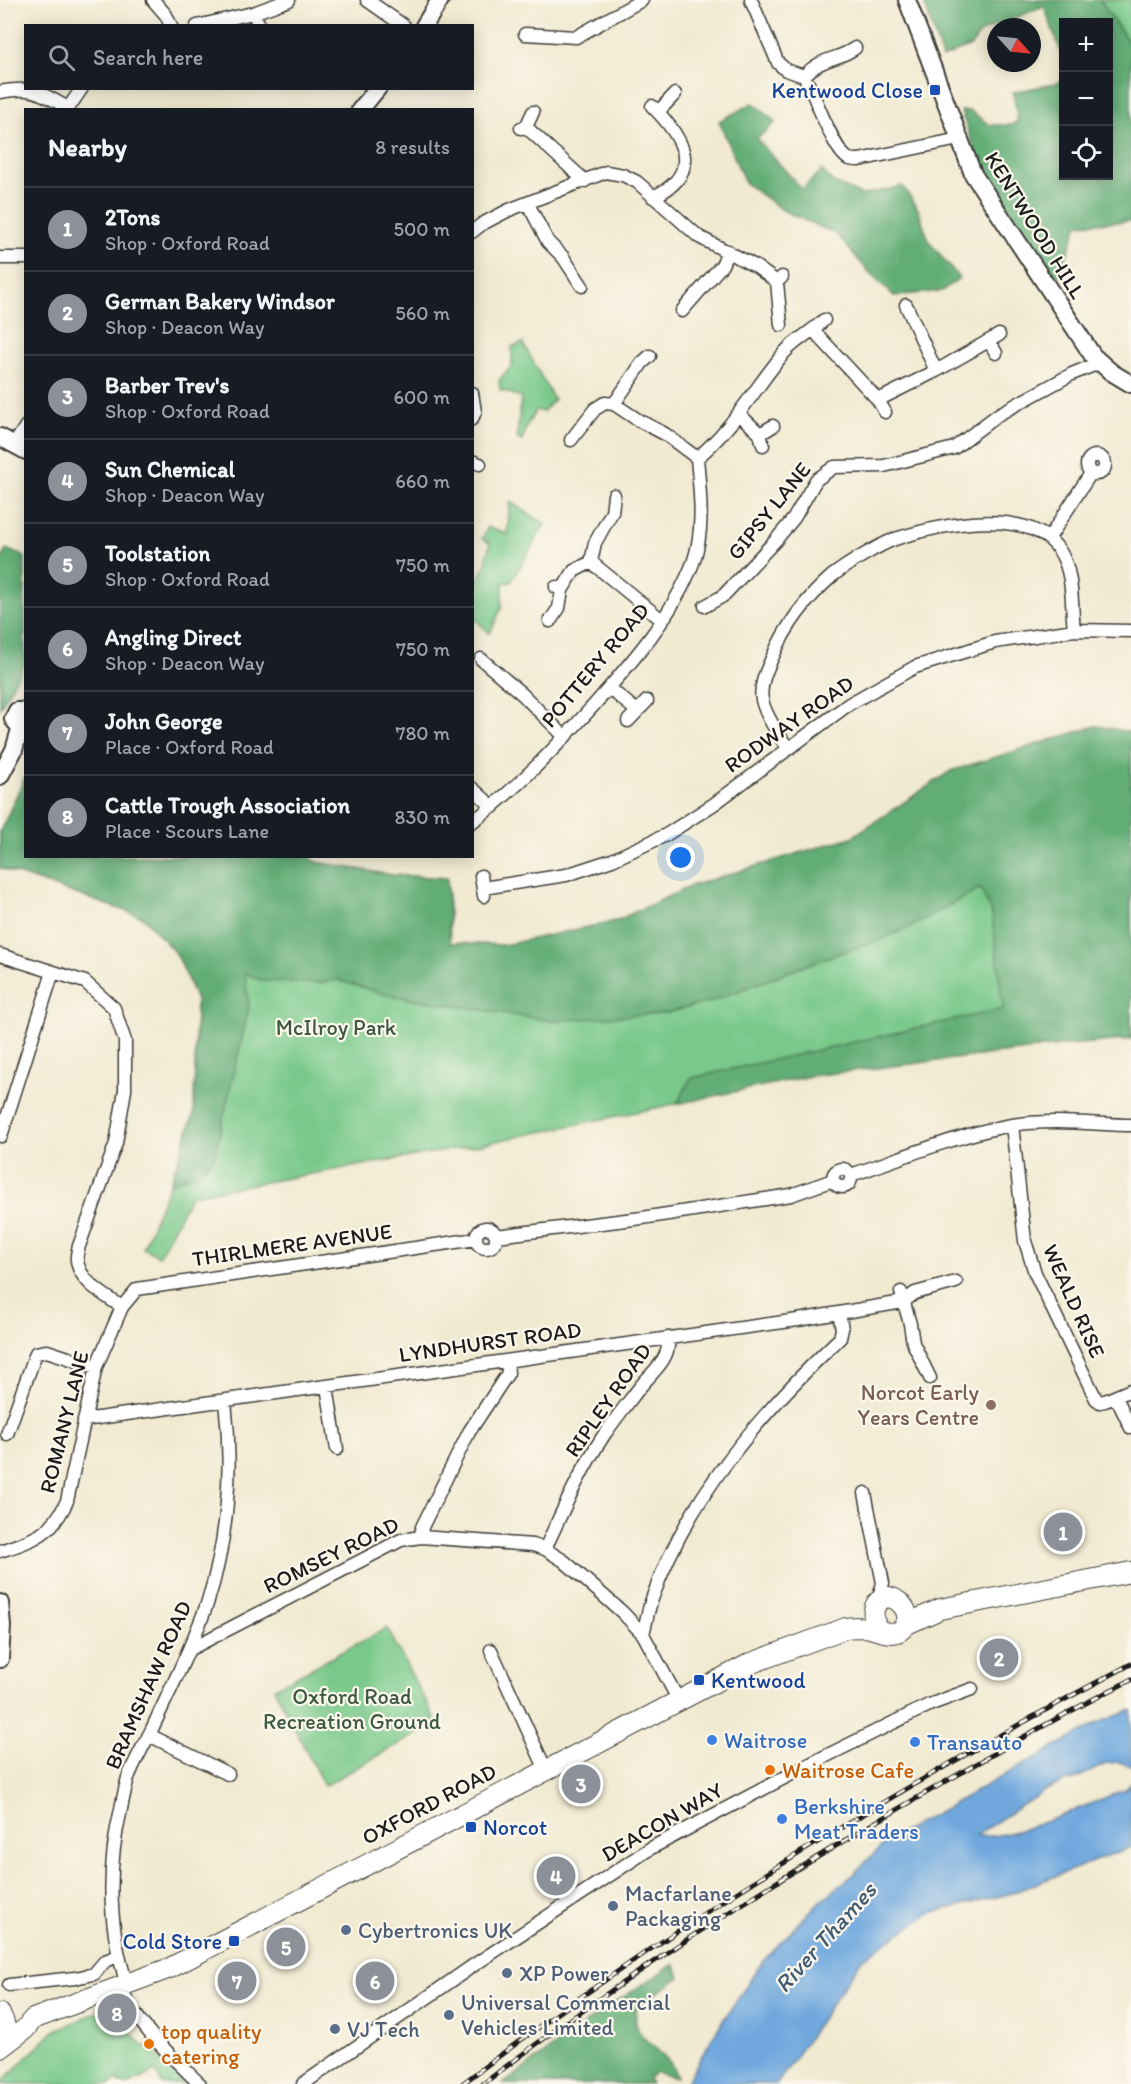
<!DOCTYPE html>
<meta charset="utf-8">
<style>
:root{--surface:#171b24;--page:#20242c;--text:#f1f3f6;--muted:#9ea1a6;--line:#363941;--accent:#8c9099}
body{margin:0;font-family:Itim,sans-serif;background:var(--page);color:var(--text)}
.controls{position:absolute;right:18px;top:18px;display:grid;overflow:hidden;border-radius:0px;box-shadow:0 3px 15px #0003}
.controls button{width:54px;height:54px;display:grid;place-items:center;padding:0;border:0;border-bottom:2px solid var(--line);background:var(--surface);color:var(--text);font:30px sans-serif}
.compass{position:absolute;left:987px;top:18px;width:54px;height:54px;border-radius:50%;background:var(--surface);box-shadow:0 3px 15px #0003;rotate:117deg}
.you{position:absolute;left:681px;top:858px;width:21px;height:21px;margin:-15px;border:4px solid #fff;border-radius:50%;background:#1a73e8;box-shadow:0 0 0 9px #1a73e833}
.badge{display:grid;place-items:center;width:39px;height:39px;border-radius:50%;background:var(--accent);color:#fff;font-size:20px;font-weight:700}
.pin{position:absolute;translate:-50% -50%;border:3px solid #fff;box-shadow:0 2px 6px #0006}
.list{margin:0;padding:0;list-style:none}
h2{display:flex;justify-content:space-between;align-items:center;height:78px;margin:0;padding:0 24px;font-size:26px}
h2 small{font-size:20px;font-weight:400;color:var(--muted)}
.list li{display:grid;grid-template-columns:39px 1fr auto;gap:18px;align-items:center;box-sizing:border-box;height:84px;padding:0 24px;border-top:2px solid var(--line)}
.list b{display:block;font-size:22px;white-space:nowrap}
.list p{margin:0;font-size:20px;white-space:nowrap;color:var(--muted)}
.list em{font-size:20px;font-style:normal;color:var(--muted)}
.icon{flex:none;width:33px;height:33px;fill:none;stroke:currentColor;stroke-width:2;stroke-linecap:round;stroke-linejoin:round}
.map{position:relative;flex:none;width:1131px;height:2084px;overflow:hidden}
.search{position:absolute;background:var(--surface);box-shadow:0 3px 15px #0003;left:24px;top:24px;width:450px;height:66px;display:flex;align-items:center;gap:15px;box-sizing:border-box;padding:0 21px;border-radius:0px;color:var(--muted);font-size:22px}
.panel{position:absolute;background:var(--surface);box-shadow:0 3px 15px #0003;left:24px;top:108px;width:450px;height:750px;border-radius:0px}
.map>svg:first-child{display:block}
</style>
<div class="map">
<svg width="1131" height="2084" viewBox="0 0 1131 2084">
<rect width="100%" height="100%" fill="#fbf7ec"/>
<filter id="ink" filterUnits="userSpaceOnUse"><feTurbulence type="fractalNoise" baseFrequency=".0167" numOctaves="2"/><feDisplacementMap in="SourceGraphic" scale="12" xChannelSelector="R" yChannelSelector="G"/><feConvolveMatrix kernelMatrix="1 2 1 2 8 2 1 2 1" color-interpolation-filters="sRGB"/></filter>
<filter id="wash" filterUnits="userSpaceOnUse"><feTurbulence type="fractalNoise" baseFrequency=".008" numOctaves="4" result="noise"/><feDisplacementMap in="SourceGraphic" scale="24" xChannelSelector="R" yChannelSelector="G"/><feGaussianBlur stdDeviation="1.35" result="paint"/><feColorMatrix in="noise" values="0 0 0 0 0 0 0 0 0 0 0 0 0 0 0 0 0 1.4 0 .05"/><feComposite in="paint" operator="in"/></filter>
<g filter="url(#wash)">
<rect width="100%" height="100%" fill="#f1ead1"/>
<path fill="#79c98a" stroke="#4a7253" stroke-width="1.5" d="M1100,0h31v46z
M523,343l31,57 -11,12 -7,-2 -10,18 -4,13 -5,-3 4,-41 -21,-7 -1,-10 13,-14v-19z
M510,502l35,22 -34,58 -8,1 -1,24 -12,26 -17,-15v-31l12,-21 5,-23 -8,-4 6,-12 19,7z
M1096,726l35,6v307l-72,7 -249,30 -332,69 -287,50 -32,61 -16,-8 34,-82 17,-53 2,-113 -18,-44 -35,-39 -143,-49v-36l25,-55 1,79h282l8,6 76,13 55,3 3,65 54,2 112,-24 75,-35 161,-49 99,-66z
M387,1628l50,95 -113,63 -50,-98z
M98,2012l14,2 32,33 3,-2 38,39h-23l-7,-13 -25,13h-10l-3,-5 -7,5h-110l54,-53z"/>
<path fill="#62ad76" stroke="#3f6449" stroke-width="1.5" d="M923,0h177l31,46v175l-53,3 -23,65 -74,-121 -20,-57h9l20,14h22l6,-5 -5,-28 44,-9 6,-4 1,97h44v-154h-44l-1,36 -19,-52 -63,26 -10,14 -29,12z
M753,103l23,19 -19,17 45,50 20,-19 12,13 28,12 41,-9 15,23 11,32 30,37 -17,13 -48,5 -25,-24 -33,-38 -52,-23 -39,-28 -26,-62z
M6,549l19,8v106l-25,45v-144z
M1096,726l35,6v307l-72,7 -249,30 -133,28 14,-26 312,-69 -11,-94 -12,-27 -66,37 -34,15 -52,17 -119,45 -42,11 -115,8 -165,-26 -49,-15 -17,3 -39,-1 -22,-2 -15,-7 4,35 -35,150 -16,15 -28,10 24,-70 1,-44 1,-69 -18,-44 -35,-39 -143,-49v-36l25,-55 1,79h282l8,6 76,13 55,3 3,65 54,2 112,-24 75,-35 161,-49 99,-66z
M674,1964l6,13 -43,30c-8,32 18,35 34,57 2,3 4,8 6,13h-6l-15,-5 -8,6 2,6h-147l106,-78z"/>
<path fill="#6fa8de" stroke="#46627d" stroke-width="1.5" d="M1131,1710v56l-11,-4 -12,1 -35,17 -10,2 -19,9 -68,44c29,9 119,-34 150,-46l5,-7v65l-122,47 -79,19 -68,46 -85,125h-92l37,-62 41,-61 51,-54 36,-30 38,-37 212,-118z"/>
</g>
<g filter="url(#ink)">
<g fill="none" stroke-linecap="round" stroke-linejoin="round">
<defs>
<path id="street" d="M153,0l13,15 5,11
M367,0l37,26
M751,0l27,63 8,7 18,6c11,17 29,76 45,83 3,1 7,1 10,1l100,-21
M253,13l7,13
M197,26l56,-13 36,-13
M525,34l51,3 66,-37
M804,76c17,-19 35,-16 51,-28
M0,92c34,-6 39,0 68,16
M652,106c31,31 53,67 1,91
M67,110l15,-22
M658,112l17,-18
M526,127l59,54
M521,128l5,-1 7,-15
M528,204l20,38 15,15 19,29
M472,232l10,-8 27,-14 97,-38 17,3 14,7 62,55 56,29 22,16
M0,258h26
M906,305l30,66
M682,311l40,-46 6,-14
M781,325l-4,-43 5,-5
M813,330l65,70 7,12
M989,341l7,12
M472,393l3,19 -3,7
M878,400l58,-29 63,-36
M614,404l28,-41 8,-7
M739,414l21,20 3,11
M760,434l13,-8
M571,440l24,-31 10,-6 9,1 24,16 27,14 32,24
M14,445l12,-19
M1087 465a9 9 0 1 1 18 0a9 9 0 1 1-18 0Z
M697,458c36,-30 58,-70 87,-105 11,-13 28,-21 40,-33
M472,461l8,3
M1049,538l42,-65
M591,562l4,-19 17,-31 2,-17
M562,590l12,-19 17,-9 71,58
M705,606l18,-10 52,-55 19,-23 22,-38 18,-13 50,-1 70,-18 45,-34 73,-40 27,-11
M550,621l9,-13 3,-18 -6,-3
M481,659l41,35 43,43
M609,688l28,23
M628,721l19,-20
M788,748c-9,-12 -23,-34 -26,-48 -3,-15 5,-31 11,-44 13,-30 34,-58 59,-80 14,-11 47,-31 63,-37 44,-14 133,-34 164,11 15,22 12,54 15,80
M472,788l21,19
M472,822c45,-33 85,-76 122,-117 38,-43 78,-88 99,-142 12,-33 7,-71 4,-105
M481,876l3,20
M483,888l83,-13 46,-15 54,-25 48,-31 135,-100 66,-37 80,-25 79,-12 57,1
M0,955l85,27 29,26 11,33v49l-9,53 -37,103c-1,4 -3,10 -2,14 2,22 29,36 45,47
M1012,1125l13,116 10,32 61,126 4,3 5,-1 26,-11
M1,1136l52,-164
M833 1178a9 9 0 1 1 18 0a9 9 0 1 1-18 0Z
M851,1175c51,-17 108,-41 161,-50 39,-6 80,-1 119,0
M476 1238a10 10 0 1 1 20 0a10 10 0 1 1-20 0Z
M496,1236l146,-18 149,-23 42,-15
M901,1292l9,32 3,19 17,35
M327,1387l10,62
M1116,1397l15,31
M84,1420l714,-100 105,-18 12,-9 41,-11
M7,1434l29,-81 11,-2 49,16
M865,1493l18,90 -5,18
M421,1537l1,-10 47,-95 39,-59 -1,-12
M545,1549c18,-39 35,-78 59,-114 11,-16 24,-32 36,-48 12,-15 31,-28 28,-49
M0,1551c33,-11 52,-16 67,-50l29,-134 26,-60 15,-18 339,-50
M643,1634c3,-11 5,-24 9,-35 36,-103 111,-188 188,-261l2,-9 -3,-16
M190,1649l211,-109 20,-3 112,8 12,4 19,12 58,51 21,22 36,67
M491,1650l55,120
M149,1735l79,39
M127,1984c-19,-57 -20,-116 -6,-175 2,-10 4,-21 7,-31 6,-16 16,-33 24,-49 19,-41 40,-82 55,-125 21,-64 26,-136 18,-203
M9,1985l66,-7 19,-4 11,-13 13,-5
M120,1987c19,41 48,66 80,97
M303,2084l171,-119 177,-117 169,-89 109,-54 43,-16"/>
<path id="secondary" d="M907,0l66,174 120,182 18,16 20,12
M424,26l16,-26
M360,110l18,-22
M0,437l26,14
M26,711h-9l-4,8 5,6h8
M0,776l14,-26 7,-24
M0,1603l2,23 -2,33"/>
<path id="primary" d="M905,1625l35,-16 191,-37
M0,2014c7,12 7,21 0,33
M0,2048l25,-19 8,-10 137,-51 579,-304 97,-36c7,-1 13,-1 20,-1 10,2 27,11 36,2 13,-12 0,-29 -13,-32 -18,2 -18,20 -11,33"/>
</defs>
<use href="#street" stroke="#3c3b37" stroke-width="15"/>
<use href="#secondary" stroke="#3c3b37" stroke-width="20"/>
<use href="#primary" stroke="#3c3b37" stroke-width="22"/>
<use href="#street" stroke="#fff" stroke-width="12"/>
<use href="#secondary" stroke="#fff" stroke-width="16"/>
<use href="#primary" stroke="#fff" stroke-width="20"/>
<defs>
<path id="rail" d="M462,2084c210,-160 436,-297 669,-420
M483,2084c140,-107 288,-202 441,-290 68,-39 136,-79 207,-114"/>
</defs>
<use href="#rail" stroke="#1c1c1c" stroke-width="5"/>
<use href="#rail" stroke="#fbf7ec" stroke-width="3" stroke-dasharray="9" stroke-linecap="butt"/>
</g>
</g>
<g fill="#1a4fb4" stroke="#fbf7ec" stroke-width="2">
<rect x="929" y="84" width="12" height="12" rx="3"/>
<rect x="693" y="1674" width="12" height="12" rx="3"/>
<rect x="465" y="1821" width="12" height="12" rx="3"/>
<rect x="228" y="1935" width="12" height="12" rx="3"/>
</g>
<circle fill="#8d6e63" stroke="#fbf7ec" stroke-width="2" cx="991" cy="1405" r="6"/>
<g fill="#3f7fe0" stroke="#fbf7ec" stroke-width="2">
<circle cx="712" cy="1740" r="6"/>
<circle cx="915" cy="1742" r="6"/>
<circle cx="782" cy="1819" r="6"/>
</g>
<g fill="#e8710a" stroke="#fbf7ec" stroke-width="2">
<circle cx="770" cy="1770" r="6"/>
<circle cx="149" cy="2044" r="6"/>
</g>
<g fill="#5c6f8a" stroke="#fbf7ec" stroke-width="2">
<circle cx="613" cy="1906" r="6"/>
<circle cx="346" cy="1930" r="6"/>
<circle cx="507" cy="1973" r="6"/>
<circle cx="449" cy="2015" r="6"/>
<circle cx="335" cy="2029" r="6"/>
</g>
<g text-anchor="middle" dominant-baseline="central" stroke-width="4.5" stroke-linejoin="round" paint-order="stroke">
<g font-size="22" fill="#164399" stroke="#fbf7ec" text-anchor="end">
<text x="923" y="90">Kentwood Close</text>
<text x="711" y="1680" text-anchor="start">Kentwood</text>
<text x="483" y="1827" text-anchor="start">Norcot</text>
<text x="222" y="1941">Cold Store</text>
</g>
<g font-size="22" fill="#1c1c1c" stroke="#fbf7ec">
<text transform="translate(1035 225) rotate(58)">KENTWOOD HILL</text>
<text transform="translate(769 511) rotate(-51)">GIPSY LANE</text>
<text transform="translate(595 665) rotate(-50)">POTTERY ROAD</text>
<text transform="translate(789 724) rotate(-35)">RODWAY ROAD</text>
<text transform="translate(292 1245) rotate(-8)">THIRLMERE AVENUE</text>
<text transform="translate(1074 1301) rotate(66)">WEALD RISE</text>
<text transform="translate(490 1342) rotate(-8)">LYNDHURST ROAD</text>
<text transform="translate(608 1400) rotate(-55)">RIPLEY ROAD</text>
<text transform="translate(64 1422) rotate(-76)">ROMANY LANE</text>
<text transform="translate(331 1555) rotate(-26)">ROMSEY ROAD</text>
<text transform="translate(148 1685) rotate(-66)">BRAMSHAW ROAD</text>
<text transform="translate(429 1804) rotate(-28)">OXFORD ROAD</text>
<text transform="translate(662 1822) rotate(-30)">DEACON WAY</text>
</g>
<g font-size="22" fill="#3d5942" stroke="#fbf7ec">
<text x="336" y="1027">McIlroy Park</text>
<text x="352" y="1696">Oxford Road<tspan x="352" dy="25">Recreation Ground</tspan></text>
</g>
<g font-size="22" fill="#785e54" stroke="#fbf7ec" text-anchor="end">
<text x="979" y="1392">Norcot Early<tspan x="979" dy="25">Years Centre</tspan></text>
</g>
<g font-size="22" fill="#366cbe" stroke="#fbf7ec" text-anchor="start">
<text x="724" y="1740">Waitrose</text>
<text x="927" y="1742">Transauto</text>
<text x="794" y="1806">Berkshire<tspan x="794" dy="25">Meat Traders</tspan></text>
</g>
<g font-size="22" fill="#c56008" stroke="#fbf7ec" text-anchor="start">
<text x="782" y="1770">Waitrose Cafe</text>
<text x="161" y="2031">top quality<tspan x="161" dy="25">catering</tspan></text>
</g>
<g font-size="22" fill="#4e5e75" stroke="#fbf7ec" text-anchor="start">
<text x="625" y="1893">Macfarlane<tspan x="625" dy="25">Packaging</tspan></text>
<text x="358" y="1930">Cybertronics UK</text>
<text x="519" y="1973">XP Power</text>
<text x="461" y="2002">Universal Commercial<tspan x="461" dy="25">Vehicles Limited</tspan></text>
<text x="347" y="2029">VJ Tech</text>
</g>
<g font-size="24" font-style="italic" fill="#415b73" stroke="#fbf7ec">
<text transform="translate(825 1937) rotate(-48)">River Thames</text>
</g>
</g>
</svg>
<div class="controls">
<button>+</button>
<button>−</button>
<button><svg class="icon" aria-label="locate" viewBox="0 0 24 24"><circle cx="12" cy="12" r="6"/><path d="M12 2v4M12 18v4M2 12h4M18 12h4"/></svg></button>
</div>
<svg class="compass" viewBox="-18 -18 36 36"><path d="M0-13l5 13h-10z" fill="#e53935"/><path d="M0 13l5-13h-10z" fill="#9ea1a6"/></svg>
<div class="you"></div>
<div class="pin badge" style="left:1063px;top:1532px">1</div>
<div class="pin badge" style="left:999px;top:1658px">2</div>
<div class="pin badge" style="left:581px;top:1784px">3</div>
<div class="pin badge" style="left:556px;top:1876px">4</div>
<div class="pin badge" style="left:286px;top:1947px">5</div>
<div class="pin badge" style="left:375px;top:1981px">6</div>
<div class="pin badge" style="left:237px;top:1981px">7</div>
<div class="pin badge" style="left:117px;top:2013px">8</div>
<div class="search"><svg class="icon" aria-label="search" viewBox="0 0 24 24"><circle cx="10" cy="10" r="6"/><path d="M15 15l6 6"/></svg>Search here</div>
<section class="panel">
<h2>Nearby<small>8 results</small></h2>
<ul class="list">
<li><span class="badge">1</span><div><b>2Tons</b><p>Shop · Oxford Road</p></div><em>500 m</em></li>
<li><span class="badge">2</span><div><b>German Bakery Windsor</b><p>Shop · Deacon Way</p></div><em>560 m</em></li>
<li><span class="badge">3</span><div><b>Barber Trev's</b><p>Shop · Oxford Road</p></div><em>600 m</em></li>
<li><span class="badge">4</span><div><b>Sun Chemical</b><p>Shop · Deacon Way</p></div><em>660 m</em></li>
<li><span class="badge">5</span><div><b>Toolstation</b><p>Shop · Oxford Road</p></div><em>750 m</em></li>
<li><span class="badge">6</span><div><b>Angling Direct</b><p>Shop · Deacon Way</p></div><em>750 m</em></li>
<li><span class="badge">7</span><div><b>John George</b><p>Place · Oxford Road</p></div><em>780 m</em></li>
<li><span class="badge">8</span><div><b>Cattle Trough Association</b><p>Place · Scours Lane</p></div><em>830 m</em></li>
</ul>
</section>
</div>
